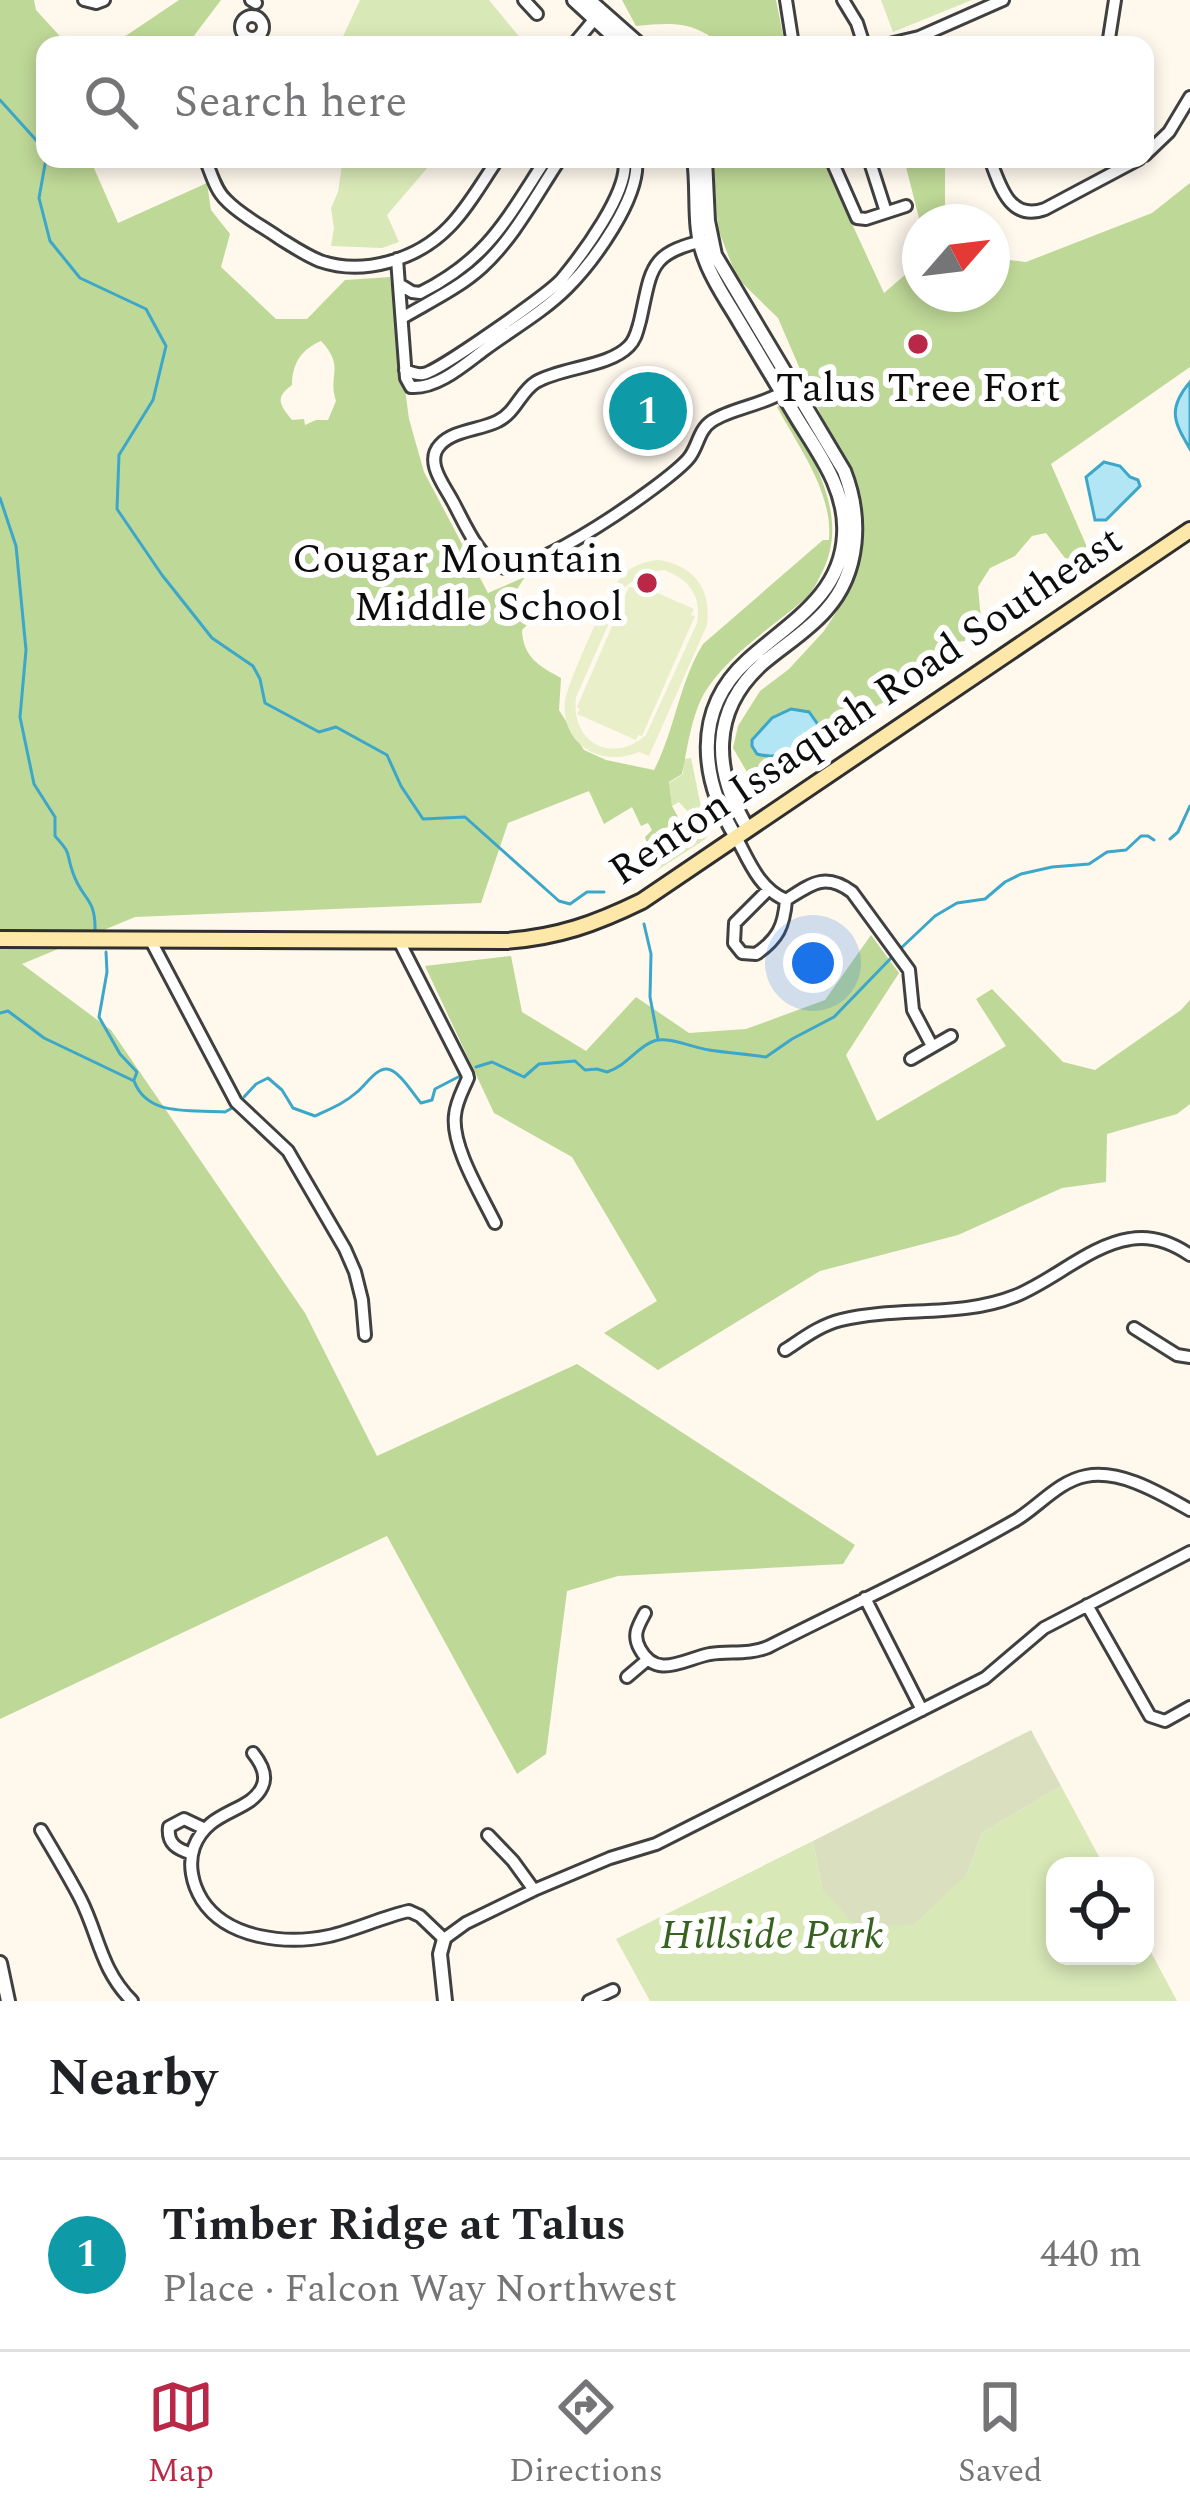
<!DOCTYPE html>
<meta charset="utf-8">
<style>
:root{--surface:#fff;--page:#f6f6f6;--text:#202124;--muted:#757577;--line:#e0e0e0;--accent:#b92846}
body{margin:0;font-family:Spectral,serif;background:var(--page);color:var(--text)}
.controls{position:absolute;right:36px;bottom:36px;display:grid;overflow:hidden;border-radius:24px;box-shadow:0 6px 18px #0003}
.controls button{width:108px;height:108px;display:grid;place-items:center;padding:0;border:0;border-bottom:3px solid var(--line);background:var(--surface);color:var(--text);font:60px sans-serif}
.compass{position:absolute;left:902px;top:204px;width:108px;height:108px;border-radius:50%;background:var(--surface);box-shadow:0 6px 18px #0003;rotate:62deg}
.you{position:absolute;left:813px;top:963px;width:42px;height:42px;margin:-30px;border:9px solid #fff;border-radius:50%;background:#1a73e8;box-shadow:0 0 0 18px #1a73e833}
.badge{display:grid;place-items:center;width:78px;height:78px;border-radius:50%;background:var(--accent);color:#fff;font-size:39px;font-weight:700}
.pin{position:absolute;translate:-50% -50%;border:6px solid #fff;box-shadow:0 3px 12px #0006}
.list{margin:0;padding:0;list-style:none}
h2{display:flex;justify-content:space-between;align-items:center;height:156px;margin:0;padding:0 48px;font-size:51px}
h2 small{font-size:39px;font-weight:400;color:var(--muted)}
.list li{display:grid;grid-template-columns:78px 1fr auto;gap:36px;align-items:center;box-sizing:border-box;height:192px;padding:0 48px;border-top:3px solid var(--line)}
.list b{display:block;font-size:45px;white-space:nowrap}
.list p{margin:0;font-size:39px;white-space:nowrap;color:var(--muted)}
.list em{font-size:39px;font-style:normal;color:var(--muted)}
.icon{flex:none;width:66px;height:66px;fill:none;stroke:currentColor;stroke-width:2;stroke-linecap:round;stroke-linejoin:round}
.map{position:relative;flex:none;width:1190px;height:2001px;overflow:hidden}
.search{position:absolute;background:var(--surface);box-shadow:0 6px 18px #0003;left:36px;right:36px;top:36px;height:132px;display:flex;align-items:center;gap:30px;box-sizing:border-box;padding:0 42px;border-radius:24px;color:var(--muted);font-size:45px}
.sheet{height:348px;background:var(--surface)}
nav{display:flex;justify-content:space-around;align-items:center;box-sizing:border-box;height:168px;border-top:3px solid var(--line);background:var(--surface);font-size:33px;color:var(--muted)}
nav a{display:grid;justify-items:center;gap:6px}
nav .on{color:var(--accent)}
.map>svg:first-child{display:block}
</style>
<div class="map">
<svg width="1190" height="2001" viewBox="0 0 1190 2001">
<rect width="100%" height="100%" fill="#fff8ed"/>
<path fill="#d8e8b7" d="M360,0h129l37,45h-187z
M881,0h91l-79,32z
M343,159h92l-48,56 12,27 -17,6 -51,-2 3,-18 -3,-20 7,-16z
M691,758l10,49 -8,6 4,5 7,-4 7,18 -7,8 -48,31 -2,-3 2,-17 3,1 3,8h5l19,-13 3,-10 6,-1 -3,-11 4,-4 -17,-19 -7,4 -3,-23 14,-9 1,-15z
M1061,1786l43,80h-49v90h90v-15l32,60h-527l-34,-62 197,-98 9,48 145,-15 15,-41z"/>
<path fill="#bed897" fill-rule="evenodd" d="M0,0h34l2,10 32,35h-23v114h45l28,64 89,-40 4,27 19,24 -9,33 55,52h31l38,-39 45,-3 19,142 15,53 64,121 37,-16 -8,12 3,15 14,14 -12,12c1,27 17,36 39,48l-2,32 25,40 22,10 48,10c21,-40 25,-87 49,-126l120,-104h6c4,-48 -30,-92 -52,-133l32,-17 -31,-72 -41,-40 -19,-49 -5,-70h109l62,134 36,-31v32h72v-36l34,4 126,-49 38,-30v184l-139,97 39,90 -19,12 -25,-33 -14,3 -17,20 -25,12 -12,19 4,43 -17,11 -20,2 -10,9 -23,37 -34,16 -86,62 -45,5 -14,-24 5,-22 22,-35 29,-22 35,-38 26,-40 11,-55 -2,-41 -46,-97 -24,14c25,51 63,107 31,164 -4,9 -8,16 -15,23 -33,28 -71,52 -96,87 -17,23 -21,60 -27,88l-13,8 3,24 17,31 -3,10 -19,13 -6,-1 -5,-8 -2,17 -9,-31 7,-7 -4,-7 -7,3 -9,-19 -28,17 -15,-33 -81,32 -27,80 -346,14 -113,47 89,66 194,283 72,143 200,-92 278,181 -12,19 -225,12 -51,15 -21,163 -29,20 -130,-238 -387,183zM321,341c25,27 6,33 15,60l-8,19h-12l-11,5 -1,-6 -12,1c-12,-15 -18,-22 0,-35 0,-22 10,-36 29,-44z
M179,0h42l-34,45h-87l27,-10z
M622,0h154l9,45h-64c-28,-25 -50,-22 -85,-19z
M904,159h41v63h-25z
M871,935l28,38 -53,82 31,66 129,-75 -30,-47 16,-10 71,73 32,8 86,-60 9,-10v104l-13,10 -70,20 -1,48 -44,6 -104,47 -138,36 -162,99 -54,-37 53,-32 -85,-144 -78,-44 -69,-147 86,-10 11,56 64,39 50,-54 53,36 57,-4 79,-29z"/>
<path fill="#dadfbf" d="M1031,1730l30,56 -79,47 -15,41 -54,51 -56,2 -35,-38 -9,-48z"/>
<path fill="#e8efc9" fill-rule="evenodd" d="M657,560c36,4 55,29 50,65l-58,131 -10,-4c-36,16 -79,-7 -74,-51 3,-19 45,-114 58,-126 10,-10 21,-13 34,-15zM664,570c25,9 38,26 33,53l-51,112c-35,31 -76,6 -70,-38l49,-110 18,-14z
M635,583l59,26 -3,6 4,1 -53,120 -4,-1 -2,5 -59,-26 3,-5 -3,-2 52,-120 4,1z"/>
<path fill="#b3e6f4" stroke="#3ca7c9" stroke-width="3" d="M1190,382v67c-16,-27 -23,-40 0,-67z
M1104,462l16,4 10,11 8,3 2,6 -34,34h-11l-9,-43z
M791,709l18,3 10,14c-21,18 -33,36 -62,28l-5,-8v-6l20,-22z"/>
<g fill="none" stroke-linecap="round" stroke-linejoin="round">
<path stroke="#3ca7c9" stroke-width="3" d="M0,100l45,50
M46,159l-7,39 11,43 30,37 66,31 20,37 -13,54 -34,55 -2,54 45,66 50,63 41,28 7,13 5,24 54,29 17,-5 51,28 14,31 22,33 42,-2 94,84 11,3 17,-12h17
M0,498l16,48 10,104 -6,67 14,67 21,33v19c18,20 10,15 18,37 9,27 23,24 22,58
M1170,839l8,-7 12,-26
M644,924l7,30 -1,43 8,42
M899,950l36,-34 22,-13 28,-4 20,-17 16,-8 31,-7 37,-3 18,-12 19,-2 15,-14h7l6,4
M106,952l1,20 -8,45 21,37 17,18 -3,8
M0,1013l8,-2 36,27 90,43c14,37 58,28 91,31l7,-4
M476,1067l16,-5 32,15 15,-13 36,-3 10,9 12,-1 10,3c21,-7 31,-26 47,-31 15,-5 39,7 55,9 19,3 38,4 57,7l26,-18 42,-22 58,-60
M244,1097l12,-13 12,-6 14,12 11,18 22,8c15,-7 30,-13 42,-24 8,-6 19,-24 30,-23 12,1 26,25 34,34l11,-3 3,-11 25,-13"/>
<defs>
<path id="minor" d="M84,0l12,3 8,-3
M251,0l5,3
M524,0l13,14
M786,0l7,45
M843,0l14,23 7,22
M241 27a11 11 0 1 1 22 0a11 11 0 1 1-22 0Z
M573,45l25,-30
M885,45l34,-8 84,-37
M1108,45l7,-45
M1145,155l24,-23 21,-35
M205,159c6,13 10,31 21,41 14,15 36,26 53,38 13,8 26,17 41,23 43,15 97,-1 129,-34 19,-19 33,-45 49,-68
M831,159l26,59 9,1 40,-13
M869,159l17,53
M990,159c10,27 20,63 55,50l94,-50
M707,240c-59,13 -55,28 -67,81 -3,10 -4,18 -11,25 -20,21 -67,21 -93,36 -16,10 -20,30 -38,39 -17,9 -45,9 -58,24 -16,17 5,41 13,57 11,20 26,57 48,65 30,11 165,-83 187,-108 10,-11 10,-29 24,-38 20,-13 52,-16 75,-31
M397,259l9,119 5,9c26,2 53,-22 73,-37 27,-20 59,-38 83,-62 26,-26 74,-91 69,-129
M399,284l13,8 8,1c68,-34 86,-73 126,-134
M402,318c27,-16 57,-30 80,-51 32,-29 54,-72 78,-108
M405,370c5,2 12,5 18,4 14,-1 125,-80 138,-94 20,-24 70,-90 63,-121
M736,837c13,24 23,52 50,63 25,-16 39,-28 66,-8l57,78 4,40 19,36
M768,890l-33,33 -1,20 8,10 14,1c22,-15 28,-28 30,-54
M398,939l69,135 1,4c-5,12 -12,24 -13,37 -4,31 26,79 40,108
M151,941l85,161 52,49 57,98 10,23 7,28 3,35
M911,1059l40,-23
M1134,1328l43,27 13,2
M785,1350c17,-11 35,-25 56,-30 57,-14 119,-2 174,-24 38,-15 75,-51 115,-57 22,-4 41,3 60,16
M865,1598l57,112
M1087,1605l63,111 15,5 25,-14
M645,1613c-7,13 -13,22 -5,36 17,31 44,10 70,5 21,-3 38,1 58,-7 83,-42 168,-81 248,-127 23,-14 43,-39 70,-44 35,-7 75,18 104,34
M627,1677l20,-17
M253,1753c8,10 15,22 9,34 -12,26 -54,22 -68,60 -6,17 -2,37 8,53 25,39 85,45 127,36 27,-6 53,-19 80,-25l11,5 24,23 22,-16 68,-33 76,-32 46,-14 329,-166 59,-50 146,-76
M41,1830c13,22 27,45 39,68 19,37 20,71 52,103
M488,1835l25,26 21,29
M192,1854c-15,-5 -25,-10 -23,-27l15,-8 19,9
M589,2001l24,-11"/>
<path id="tertiary" d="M574,0l49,45
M589,0l51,45
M694,159c5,33 -2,68 11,100 8,23 23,43 35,64 19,32 38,63 57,95 22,36 50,72 47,117 -3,62 -57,89 -97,126 -55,50 -46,119 -11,176
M705,159l3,62 7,34 129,216c18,46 16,101 -18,139 -18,21 -42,35 -63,53 -54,48 -50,109 -15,166
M444,1939l-4,15 5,47
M0,1963l8,38"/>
<path id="secondary" d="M0,939l506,2c52,-4 89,-17 136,-40l548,-371"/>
</defs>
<use href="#minor" stroke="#404040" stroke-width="16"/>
<use href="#tertiary" stroke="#404040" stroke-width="18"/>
<use href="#secondary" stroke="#2f2f2f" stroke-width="20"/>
<use href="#minor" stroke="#fff" stroke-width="10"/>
<use href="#tertiary" stroke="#fff" stroke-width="12"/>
<use href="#secondary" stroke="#fde7a9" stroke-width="14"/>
</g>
<g fill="#b92846" stroke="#fff" stroke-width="4.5">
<circle cx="918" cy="344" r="12"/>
<circle cx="647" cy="583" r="12"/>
</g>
<g text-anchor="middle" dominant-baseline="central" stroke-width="12" stroke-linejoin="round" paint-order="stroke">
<g font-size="42" fill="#0d0d0d" stroke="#fff">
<text x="918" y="388">Talus Tree Fort</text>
<text x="623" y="559" text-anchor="end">Cougar Mountain<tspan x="623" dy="48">Middle School</tspan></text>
</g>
<g font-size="42" fill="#0d0d0d" stroke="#fff">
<text transform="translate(866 706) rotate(-34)">Renton Issaquah Road Southeast</text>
</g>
<g font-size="42" font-style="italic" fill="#37621f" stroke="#fff">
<text x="772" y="1935">Hillside Park</text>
</g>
</g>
</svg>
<div class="controls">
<button><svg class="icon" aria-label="locate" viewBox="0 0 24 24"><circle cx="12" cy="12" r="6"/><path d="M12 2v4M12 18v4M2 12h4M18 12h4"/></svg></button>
</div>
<svg class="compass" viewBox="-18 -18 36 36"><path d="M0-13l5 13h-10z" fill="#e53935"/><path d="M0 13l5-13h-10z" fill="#757577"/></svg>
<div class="you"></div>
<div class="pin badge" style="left:648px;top:411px;background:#0f9aa8">1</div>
<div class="search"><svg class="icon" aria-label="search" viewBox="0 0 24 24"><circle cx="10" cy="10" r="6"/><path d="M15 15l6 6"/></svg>Search here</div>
</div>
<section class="sheet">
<h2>Nearby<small></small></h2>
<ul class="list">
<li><span class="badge" style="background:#0f9aa8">1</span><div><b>Timber Ridge at Talus</b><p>Place · Falcon Way Northwest</p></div><em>440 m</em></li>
</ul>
</section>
<nav>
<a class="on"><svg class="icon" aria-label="map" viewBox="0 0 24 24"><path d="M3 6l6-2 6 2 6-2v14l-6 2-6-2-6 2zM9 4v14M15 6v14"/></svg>Map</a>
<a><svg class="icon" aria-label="directions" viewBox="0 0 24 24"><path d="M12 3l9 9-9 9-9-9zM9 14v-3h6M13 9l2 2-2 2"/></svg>Directions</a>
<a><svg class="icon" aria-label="saved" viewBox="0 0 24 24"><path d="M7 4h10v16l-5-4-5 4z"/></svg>Saved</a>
</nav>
